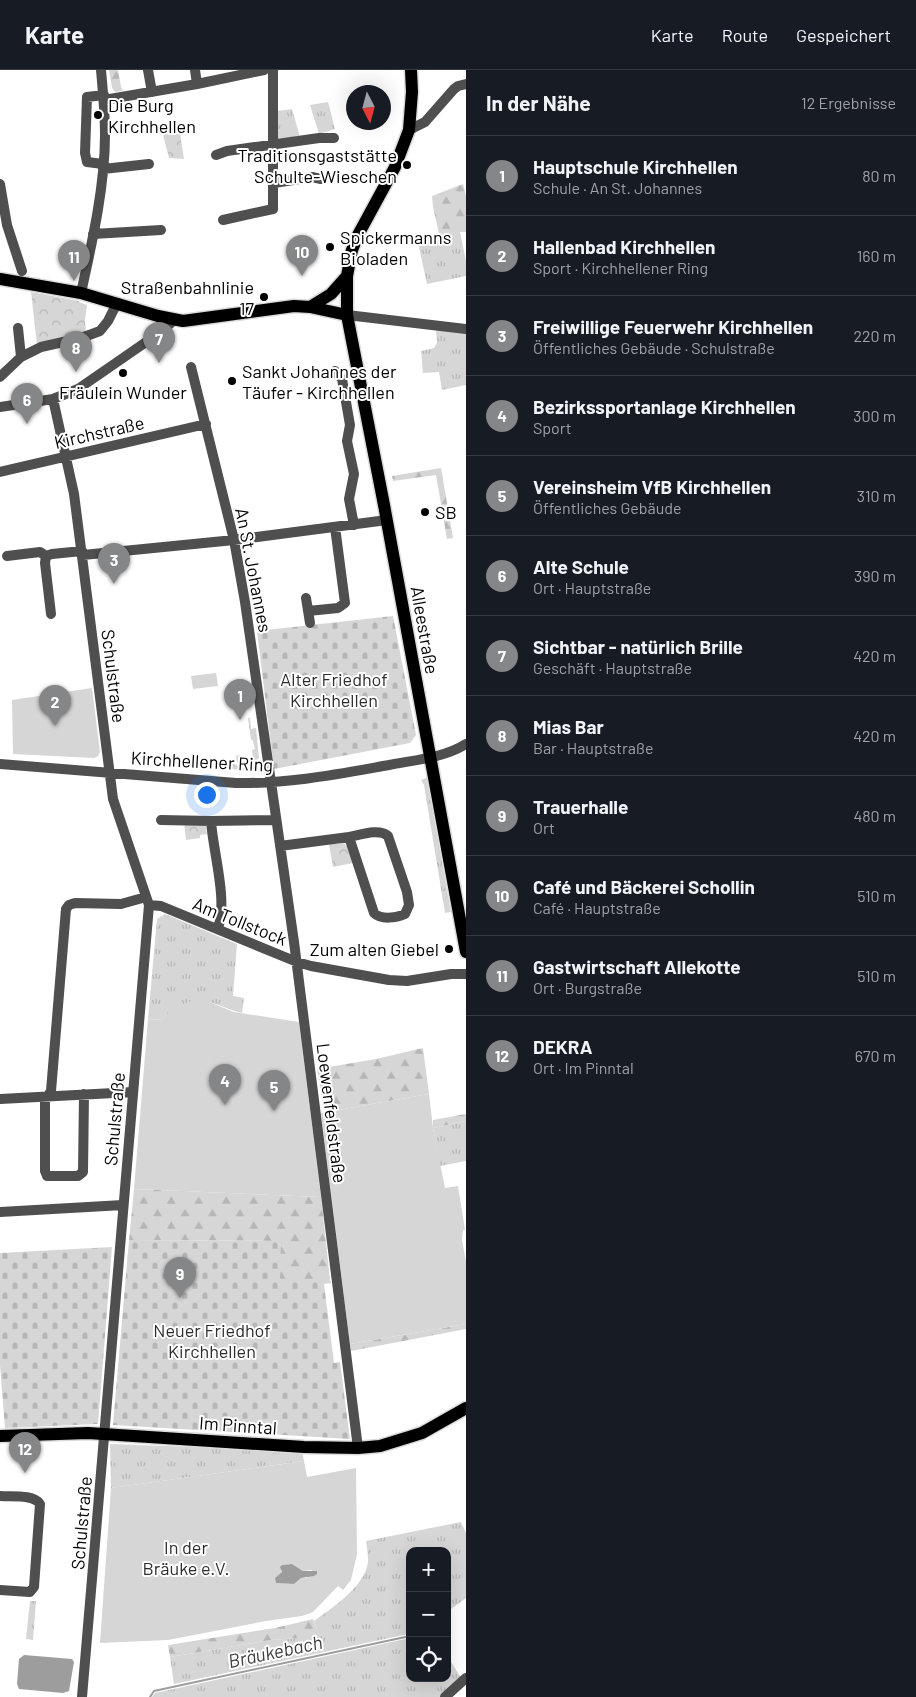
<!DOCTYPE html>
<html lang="de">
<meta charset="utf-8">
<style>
:root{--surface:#171b24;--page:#242831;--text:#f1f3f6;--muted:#9ea1a6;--line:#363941;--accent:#858687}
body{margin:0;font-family:Barlow,sans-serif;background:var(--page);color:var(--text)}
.controls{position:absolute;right:15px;bottom:15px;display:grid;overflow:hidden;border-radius:10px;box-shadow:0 5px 20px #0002}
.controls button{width:45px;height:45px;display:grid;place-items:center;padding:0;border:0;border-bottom:1px solid var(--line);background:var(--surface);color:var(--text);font:25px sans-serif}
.compass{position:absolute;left:346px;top:15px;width:45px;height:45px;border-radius:50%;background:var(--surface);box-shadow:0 5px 20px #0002;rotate:174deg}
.you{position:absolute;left:206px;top:724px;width:18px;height:18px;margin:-12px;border:4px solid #fff;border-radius:50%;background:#1a73e8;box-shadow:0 0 0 8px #1a73e833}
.badge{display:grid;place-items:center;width:32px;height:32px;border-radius:50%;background:var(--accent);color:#fff;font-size:16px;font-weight:700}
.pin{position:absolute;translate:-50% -41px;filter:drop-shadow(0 1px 2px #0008)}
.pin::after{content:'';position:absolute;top:26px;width:18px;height:15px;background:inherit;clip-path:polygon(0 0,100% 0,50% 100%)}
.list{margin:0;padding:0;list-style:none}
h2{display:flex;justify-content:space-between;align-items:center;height:65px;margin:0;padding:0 20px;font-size:21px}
h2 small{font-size:16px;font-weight:400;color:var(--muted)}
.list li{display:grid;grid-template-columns:32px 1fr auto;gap:15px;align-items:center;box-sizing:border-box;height:80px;padding:0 20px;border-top:1px solid var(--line)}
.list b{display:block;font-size:19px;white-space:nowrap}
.list p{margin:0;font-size:16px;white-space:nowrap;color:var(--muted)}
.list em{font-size:16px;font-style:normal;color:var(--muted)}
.icon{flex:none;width:28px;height:28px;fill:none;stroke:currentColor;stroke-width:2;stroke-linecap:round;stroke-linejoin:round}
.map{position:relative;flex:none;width:466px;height:1627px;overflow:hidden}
header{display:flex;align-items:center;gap:30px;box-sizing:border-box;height:70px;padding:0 25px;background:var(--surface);border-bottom:1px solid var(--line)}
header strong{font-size:24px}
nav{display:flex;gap:28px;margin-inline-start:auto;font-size:18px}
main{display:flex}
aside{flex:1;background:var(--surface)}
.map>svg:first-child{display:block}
</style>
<header>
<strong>Karte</strong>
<nav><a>Karte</a><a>Route</a><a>Gespeichert</a></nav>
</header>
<main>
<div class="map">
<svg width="466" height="1627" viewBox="0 0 466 1627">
<defs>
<pattern id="grass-tufts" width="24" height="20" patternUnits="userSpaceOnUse" patternTransform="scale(1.25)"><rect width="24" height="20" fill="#d6d6d6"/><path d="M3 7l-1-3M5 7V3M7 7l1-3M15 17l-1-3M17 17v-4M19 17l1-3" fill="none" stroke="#b6b6b6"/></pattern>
<pattern id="forest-firs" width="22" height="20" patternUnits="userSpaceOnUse" patternTransform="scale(1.25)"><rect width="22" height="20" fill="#d6d6d6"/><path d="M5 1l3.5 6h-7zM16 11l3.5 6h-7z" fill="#b6b6b6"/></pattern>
<pattern id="cemetery-stones" width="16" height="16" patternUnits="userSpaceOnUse" patternTransform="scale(1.25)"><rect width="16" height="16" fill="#d6d6d6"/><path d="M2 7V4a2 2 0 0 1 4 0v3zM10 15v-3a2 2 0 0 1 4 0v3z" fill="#b6b6b6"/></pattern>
<pattern id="park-crowns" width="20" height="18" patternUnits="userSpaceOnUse" patternTransform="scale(1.25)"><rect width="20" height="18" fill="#d6d6d6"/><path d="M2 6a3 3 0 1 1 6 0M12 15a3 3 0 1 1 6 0" fill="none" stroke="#b6b6b6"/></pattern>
</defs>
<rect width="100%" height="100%" fill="#fff"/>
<path fill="url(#grass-tufts)" d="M328,32l7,27 -16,5 -9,-29z
M292,39l8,28 -21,3 -2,-3v-26z
M460,162l6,29v15l-39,8 -10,-46 22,-4v3l9,1z
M436,260l30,2v53l-24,5 -3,-18 -16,1 -2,-22 13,-3 3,-5z
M248,648h2l1,11 5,-1 3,30c-5,5 -15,7 -22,4l-1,-6 4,-1 1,4 12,-2 -1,-7 3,-1 -2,-8 -2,-2z
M230,693l12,4 12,-2 2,3 -2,3 -36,-3 5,-3z
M426,708h1l24,134 -6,1 -21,-128 -3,-5z
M165,844l72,30 -4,52 11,2 -2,15c-9,-2 -17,-6 -26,-9 -23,-8 -39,1 -55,16l-13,-1 9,-100z
M466,1051v40l-26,5 -7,-38z
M110,1374l192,7 2,10 -193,27z
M461,1452l5,11v65l-19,14v-61h-37v82l-2,1 -234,50 -4,-27 101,-17 27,-2 19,-9 -3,-8c18,-13 52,-35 54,-60 0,-6 -1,-13 -2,-20z
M30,1531h6l-3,39 -7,-1z
M410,1568v40h37v-23l14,23 -21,19h-288l3,-4z"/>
<path fill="url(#forest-firs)" d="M109,0h9l3,17 2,4 -8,1 -3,-4z
M463,114l3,12v36h-6l-14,7 -6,-1 -7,-31 -1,-11z
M441,398l12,70 -6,1 -11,-64 -43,6 -1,-5z
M423,978l6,46 -102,18v-3l-3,-1 -7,-39 59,-10z
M466,1044v7l-33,7v-8z
M134,1119l187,8 9,83h-50v-39l-151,-1z
M466,1254v5l-115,22 -1,-7z
M313,1549l4,10 -4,5 -15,4 -27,2 -101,17 -2,-12 107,-17z"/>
<path fill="url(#cemetery-stones)" d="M393,546l23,119 -6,8 -136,26 -17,-138z
M129,1170l152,1 -1,39h50l1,3 -7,1 10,79 6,-1 10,77 -237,-14z
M112,1177l-14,177 -93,4 -5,-63v-112z"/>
<path fill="url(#park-crowns)" d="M179,57l5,32 -15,-1 -7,-27z
M31,222l48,9v1l8,3 -2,15 1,13 -49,11z
M184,752l21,1 2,11 -7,1v3l-14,2z
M343,773l4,3 6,17 -20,4 -4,-23z"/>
<path fill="#d6d6d6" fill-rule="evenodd" d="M216,603l2,13 -25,3 -2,-13z
M92,618l8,64 -2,4 -4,2 -81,-4 -1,-54z
M191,931h16l27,11 65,10 22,175 -187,-8 14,-170 13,1 12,-12z
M429,1024l4,34 12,60 13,-2 7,44h-2l-1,10 4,22v62l-116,20 -29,-231z
M304,1391l3,16 49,-9 1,86 -6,26 -8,10 -5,-4 -25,26 -11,4 -36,5 -98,19 -68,3 11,-155zM292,1494l11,7 9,-1 -5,8h-6l-7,6 -18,-1 2,-7 4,-4 -1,-2 1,-5z"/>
<path fill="#9d9d9d" d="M292,1494l11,7h14v3l-3,2 -13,2 -7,6 -18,-1 -1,-5 7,-6 -2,-5 2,-2z
M24,1585l48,4 2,3 -5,29 -6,2 -44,-4 -2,-5 2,-25z"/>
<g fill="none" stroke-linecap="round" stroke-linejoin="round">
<path stroke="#9d9d9d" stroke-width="2" d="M150,1627l4,-6 256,-55"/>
<defs>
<path id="major" d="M411,0l1,22 -3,38 -14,37 -37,68 -6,15 -5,26v39l37,190 82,447
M0,209l81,14 77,23 25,5 111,-15 16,1 37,8
M310,237l21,-13 16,-18
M0,1366l88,-3 216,14 54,1 22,-2 42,-13 44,-25"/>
</defs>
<use href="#major" stroke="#dbdbdb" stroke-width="15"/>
<path stroke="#4f4f4f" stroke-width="10" d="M148,0l4,22
M195,0l2,14
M104,30l93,-16 67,-14
M409,60l16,-8 29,-33 4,-3 8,-2
M216,85l11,-4 92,-13h15
M103,94l-16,-2 -2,-9 2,-56 17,-2
M103,99l46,-5
M274,113l38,-6 9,2
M0,114l7,41 15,46
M223,150l50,-11v-139
M93,164l68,-4
M81,223c11,-50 24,-107 24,-158 0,-22 -2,-43 -4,-65
M347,245l119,14
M21,287l20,-10 40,-9 19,-7 8,-10 9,-18
M191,297l43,173 11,62 49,340 64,506
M335,301l7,8 8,46 -3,16 7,33 -5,25 5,26
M0,307l21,-20 -3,-29
M53,329l21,95 39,305 36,106 -67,792
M0,337l53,-8 25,-10 84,-58 12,-11
M0,402l206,-48
M83,485l151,-15 153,-20
M7,486l33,-4 6,4
M306,528l4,25
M308,541l30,-3 7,-5 -10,-76
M51,544l-6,-51 1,-7 6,-2 30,-3
M0,694l236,19c52,1 102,-9 153,-18 25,-5 55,-7 77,-21
M161,750l50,1
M280,776l69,-9 25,76c7,7 22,5 31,1l4,-9 -2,-13 -19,-56c-9,-8 -28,-1 -39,1
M149,835l12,1 136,56 14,4 78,14 18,1 44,-7h15
M218,858c10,-28 -5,-76 -7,-107l65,-1
M84,1024l-1,78 -5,4h-31l-2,-5v-71l6,-9 15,-182 3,-4 6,-2 46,1 25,-7
M0,1029l133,-7
M0,1142l123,-7
M0,1426c12,1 33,-2 40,8l-6,83 -4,5 -30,-2
M445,1627l21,-19"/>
<use href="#major" stroke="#000" stroke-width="12"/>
</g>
<g fill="#000" stroke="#fff" stroke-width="2">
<circle cx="98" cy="45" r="5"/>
<circle cx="407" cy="95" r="5"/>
<circle cx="330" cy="177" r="5"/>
<circle cx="264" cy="227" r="5"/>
<circle cx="123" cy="303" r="5"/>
<circle cx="232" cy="311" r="5"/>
<circle cx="425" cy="442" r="5"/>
<circle cx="449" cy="879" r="5"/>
</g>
<g text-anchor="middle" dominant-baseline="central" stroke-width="4" stroke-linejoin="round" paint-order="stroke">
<g font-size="18" fill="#000" stroke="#fff" text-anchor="start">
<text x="108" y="35">Die Burg<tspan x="108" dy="21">Kirchhellen</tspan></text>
<text x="397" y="85" text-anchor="end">Traditionsgaststätte<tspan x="397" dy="21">Schulte-Wieschen</tspan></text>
<text x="340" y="167">Spickermanns<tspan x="340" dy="21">Bioladen</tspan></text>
<text x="254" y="217" text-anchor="end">Straßenbahnlinie<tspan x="254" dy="21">17</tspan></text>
<text x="242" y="301">Sankt Johannes der<tspan x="242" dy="21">Täufer - Kirchhellen</tspan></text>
<text x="123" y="322" text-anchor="middle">Fräulein Wunder</text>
<text x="435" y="442">SB</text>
<text x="439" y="879" text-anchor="end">Zum alten Giebel</text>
</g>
<g font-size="18" fill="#000" stroke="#fff">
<text transform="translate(99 362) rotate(-13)">Kirchstraße</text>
<text transform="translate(254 500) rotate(79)">An St. Johannes</text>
<text transform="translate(425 560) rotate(80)">Alleestraße</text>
<text transform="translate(114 606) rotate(83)">Schulstraße</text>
<text transform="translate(202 691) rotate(3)">Kirchhellener Ring</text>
<text transform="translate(240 851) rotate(22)">Am Tollstock</text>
<text transform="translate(332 1043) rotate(83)">Loewenfeldstraße</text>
<text transform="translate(114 1049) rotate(-85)">Schulstraße</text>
<text transform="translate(238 1355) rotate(4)">Im Pinntal</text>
<text transform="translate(81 1453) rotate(-85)">Schulstraße</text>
</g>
<g font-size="18" fill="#2d2d2d" stroke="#fff">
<text x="334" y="609">Alter Friedhof<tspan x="334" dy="21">Kirchhellen</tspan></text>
<text x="212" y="1260">Neuer Friedhof<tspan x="212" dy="21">Kirchhellen</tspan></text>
<text x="186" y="1477">In der<tspan x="186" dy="21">Bräuke e.V.</tspan></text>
</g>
<g font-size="19" font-style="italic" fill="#3e3e3e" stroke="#fff">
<text transform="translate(275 1581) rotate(-12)">Bräukebach</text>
</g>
</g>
</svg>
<div class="controls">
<button>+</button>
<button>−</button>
<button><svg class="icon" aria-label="locate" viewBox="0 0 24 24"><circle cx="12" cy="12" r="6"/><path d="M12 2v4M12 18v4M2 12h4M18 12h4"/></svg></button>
</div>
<svg class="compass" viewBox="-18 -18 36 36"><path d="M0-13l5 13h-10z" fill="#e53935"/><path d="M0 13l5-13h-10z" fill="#9ea1a6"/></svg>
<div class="you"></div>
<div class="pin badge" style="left:240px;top:650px">1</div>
<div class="pin badge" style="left:55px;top:656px">2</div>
<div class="pin badge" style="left:114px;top:514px">3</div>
<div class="pin badge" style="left:225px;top:1035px">4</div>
<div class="pin badge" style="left:274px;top:1041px">5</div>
<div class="pin badge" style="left:27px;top:354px">6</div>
<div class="pin badge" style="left:159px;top:293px">7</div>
<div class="pin badge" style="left:76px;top:302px">8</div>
<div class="pin badge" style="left:180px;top:1228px">9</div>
<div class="pin badge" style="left:302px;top:206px">10</div>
<div class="pin badge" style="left:74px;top:211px">11</div>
<div class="pin badge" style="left:25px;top:1403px">12</div>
</div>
<aside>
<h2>In der Nähe<small>12 Ergebnisse</small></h2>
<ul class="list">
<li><span class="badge">1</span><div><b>Hauptschule Kirchhellen</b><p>Schule · An St. Johannes</p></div><em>80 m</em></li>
<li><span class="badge">2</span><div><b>Hallenbad Kirchhellen</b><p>Sport · Kirchhellener Ring</p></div><em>160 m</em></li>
<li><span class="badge">3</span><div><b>Freiwillige Feuerwehr Kirchhellen</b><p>Öffentliches Gebäude · Schulstraße</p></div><em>220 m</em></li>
<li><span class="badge">4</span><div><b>Bezirkssportanlage Kirchhellen</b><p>Sport</p></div><em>300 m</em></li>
<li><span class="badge">5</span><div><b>Vereinsheim VfB Kirchhellen</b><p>Öffentliches Gebäude</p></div><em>310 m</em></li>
<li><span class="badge">6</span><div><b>Alte Schule</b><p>Ort · Hauptstraße</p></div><em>390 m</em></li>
<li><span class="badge">7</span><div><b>Sichtbar - natürlich Brille</b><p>Geschäft · Hauptstraße</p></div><em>420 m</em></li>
<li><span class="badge">8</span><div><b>Mias Bar</b><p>Bar · Hauptstraße</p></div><em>420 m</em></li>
<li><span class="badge">9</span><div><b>Trauerhalle</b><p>Ort</p></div><em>480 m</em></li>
<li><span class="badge">10</span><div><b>Café und Bäckerei Schollin</b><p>Café · Hauptstraße</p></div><em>510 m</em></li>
<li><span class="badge">11</span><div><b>Gastwirtschaft Allekotte</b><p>Ort · Burgstraße</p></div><em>510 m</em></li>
<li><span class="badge">12</span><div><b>DEKRA</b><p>Ort · Im Pinntal</p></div><em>670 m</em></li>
</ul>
</aside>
</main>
